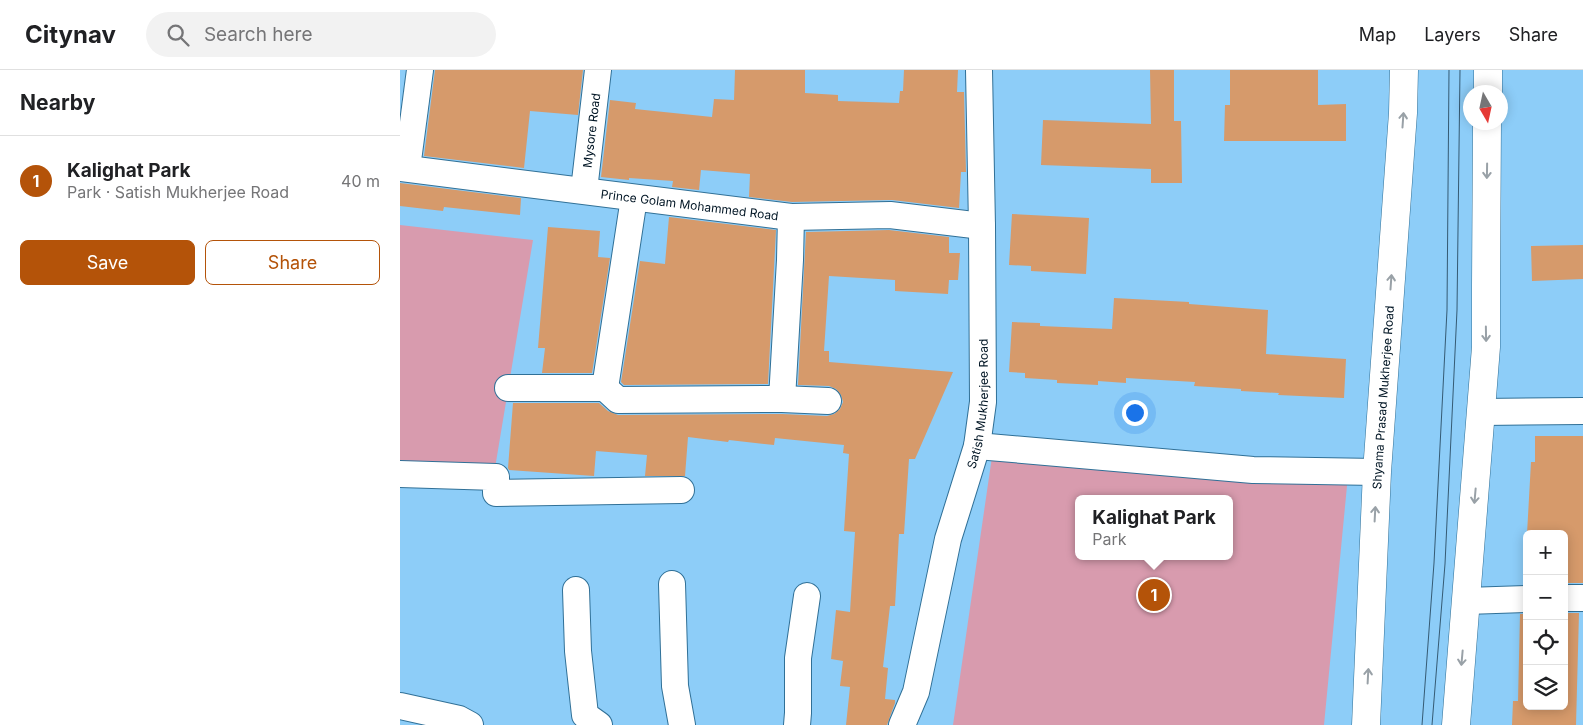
<!DOCTYPE html>
<meta charset="utf-8">
<style>
:root{--surface:#fff;--page:#f2f2f2;--text:#202124;--muted:#757577;--line:#e0e0e0;--accent:#b45309}
body{margin:0;font-family:Inter,sans-serif;background:var(--page);color:var(--text)}
.controls{position:absolute;right:15px;bottom:15px;display:grid;overflow:hidden;border-radius:8px;box-shadow:0 2px 12px #0003}
.controls button{width:45px;height:45px;display:grid;place-items:center;padding:0;border:0;border-bottom:1px solid var(--line);background:var(--surface);color:var(--text);font:25px sans-serif}
.compass{position:absolute;left:1063px;top:15px;width:45px;height:45px;border-radius:50%;background:var(--surface);box-shadow:0 2px 12px #0003;rotate:171deg}
.you{position:absolute;left:734px;top:342px;width:18px;height:18px;margin:-12px;border:4px solid #fff;border-radius:50%;background:#1a73e8;box-shadow:0 0 0 8px #1a73e833}
.badge{display:grid;place-items:center;width:32px;height:32px;border-radius:50%;background:var(--accent);color:#fff;font-size:16px;font-weight:700}
.pin{position:absolute;translate:-50% -50%;border:2px solid #fff;box-shadow:0 1px 5px #0006}
.popup{position:absolute;left:675px;top:425px;width:158px;height:65px;box-sizing:border-box;display:grid;place-content:center;border-radius:8px;background:var(--surface);filter:drop-shadow(0 1px 4px #0005);font-size:16px;white-space:nowrap;color:var(--muted)}
.popup b{font-size:19px;color:var(--text)}
.popup::after{content:'';position:absolute;left:50%;top:100%;margin-left:-10px;border:10px solid transparent;border-top-color:var(--surface)}
.list{margin:0;padding:0;list-style:none}
h2{display:flex;justify-content:space-between;align-items:center;height:65px;margin:0;padding:0 20px;font-size:21px}
h2 small{font-size:16px;font-weight:400;color:var(--muted)}
.list li{display:grid;grid-template-columns:32px 1fr auto;gap:15px;align-items:center;box-sizing:border-box;height:90px;padding:0 20px;border-top:1px solid var(--line)}
.list b{display:block;font-size:19px;white-space:nowrap}
.list p{margin:0;font-size:16px;white-space:nowrap;color:var(--muted)}
.list em{font-size:16px;font-style:normal;color:var(--muted)}
.actions{display:flex;gap:10px;padding:15px 20px}
.actions a{flex:1;padding:11px 0;border:1px solid var(--accent);border-radius:8px;text-align:center;font-size:18px;color:var(--accent)}
.actions .main{background:var(--accent);color:#fff}
.icon{flex:none;width:28px;height:28px;fill:none;stroke:currentColor;stroke-width:2;stroke-linecap:round;stroke-linejoin:round}
.map{position:relative;flex:none;width:1183px;height:655px;overflow:hidden}
header{display:flex;align-items:center;gap:30px;box-sizing:border-box;height:70px;padding:0 25px;background:var(--surface);border-bottom:1px solid var(--line)}
header strong{font-size:24px}
nav{display:flex;gap:28px;margin-inline-start:auto;font-size:18px}
.search{width:350px;height:45px;background:var(--page);display:flex;align-items:center;gap:12px;box-sizing:border-box;padding:0 18px;border-radius:28px;color:var(--muted);font-size:19px}
main{display:flex}
aside{flex:1;background:var(--surface)}
.map>svg:first-child{display:block}
</style>
<header>
<strong>Citynav</strong>
<div class="search"><svg class="icon" aria-label="search" viewBox="0 0 24 24"><circle cx="10" cy="10" r="6"/><path d="M15 15l6 6"/></svg>Search here</div>
<nav><a>Map</a><a>Layers</a><a>Share</a></nav>
</header>
<main>
<aside>
<h2>Nearby<small></small></h2>
<ul class="list">
<li><span class="badge">1</span><div><b>Kalighat Park</b><p>Park · Satish Mukherjee Road</p></div><em>40 m</em></li>
</ul>
<div class="actions"><a class="main">Save</a><a>Share</a></div>
</aside>
<div class="map">
<svg width="1183" height="655" viewBox="0 0 1183 655">
<rect width="100%" height="100%" fill="#8dcdf8"/>
<path fill="#d89bae" fill-rule="evenodd" d="M0,155l133,15 -38,228 -95,-1z
M595,366l354,29 -25,260h-371zM679,429h150v57h-150z"/>
<path fill="#d69a6b" d="M35,0h148l-5,45 -48,-4 -6,57 -100,-12z
M335,0h70v23l33,2v6l61,2 1,-12h3l1,-21h54l-1,22h7l2,80h-5l-2,36 -67,-8 -100,2 -43,-5 1,-23 -49,-4 -2,20 -27,-3 1,-6 -44,-3v2l-28,-3 9,-77 26,3 -1,6 77,8 2,-18 20,1z
M750,0h24v51h7l1,62h-31v-14l-110,-4 2,-45 108,4z
M830,0h88v35l28,-1v37h-122l1,-36h5z
M0,113l121,15 -1,17 -76,-8 -1,4 -43,-5z
M612,144l77,4 -3,56 -55,-3v-5l-22,-1z
M269,147l107,13 -8,154 -144,1 -3,-3 19,-121 25,3z
M148,157l52,4 -2,26 12,1 -18,115h-50l3,-25h-7z
M489,160l60,7v16h11l-2,27h-9l-1,14 -53,-3v-11l-66,-4 -5,75h5v11l124,10 -38,87h-6l-5,75h-5l-4,72h-5l-7,61 5,1 -3,31 10,1v3l-8,22h-41l4,-38 -10,-1 3,-25 -12,-2 5,-49 14,2 5,-80 -11,-1 5,-77 -6,-1 1,-8 -69,-7 -1,7 -45,-5 -1,2 -40,-5 -3,39h-40l2,-21 -51,-4 -2,25 -85,-6 -1,-2 5,-65h86l9,8 10,4 164,-1 45,2 7,-2 6,-5 3,-7 -2,-7 -5,-6 -7,-3 -31,-1 8,-153z
M1183,175v34l-51,2 -1,-35z
M714,228l75,4v2l79,6 -2,44 80,5 -2,39 -66,-3 1,-2 -38,-2v-2l-47,-3 1,-4 -69,-4v5l-28,-2v4l-41,-2v-3l-32,-2v-5l-16,-1 3,-50 28,1v3l72,3z
M1135,366h48v147h-19v-49h-37l4,-72h4z
M1164,543h15l-3,112h-64l1,-24h5l2,-87h7v92h37z"/>
<g fill="none" stroke-linecap="round" stroke-linejoin="round">
<defs>
<g id="street">
<path id="s1" d="M0,98l391,49 99,-2 92,11"/>
<path d="M7,98l13,-98"/>
<path id="s2" d="M184,120l14,-120"/>
<path d="M108,318h97l29,-190"/>
<path d="M205,318l13,12 164,-1 46,2"/>
<path d="M382,329l8,-139 1,-43"/>
<path d="M1081,342l102,-1"/>
<path d="M577,376l276,24 124,2"/>
<path d="M0,404l96,3v16l185,-3"/>
<path d="M272,514l3,102 7,39"/>
<path d="M176,520l2,61 7,64 14,10"/>
<path d="M1164,528h19"/>
<path d="M1066,531l61,-2"/>
<path d="M0,636l59,13 11,6"/>
<path d="M397,655l1,-12v-55l9,-62"/>
<path id="s3" d="M502,655l14,-33 32,-153 29,-93 6,-44 -1,-176 -3,-156"/>
</g>
<g id="primary">
<path d="M1088,22v-22"/>
<path id="s4" d="M966,655l11,-253 26,-359 1,-43"/>
<path d="M1056,655l30,-378v-62l1,-163"/>
</g>
</defs>
<use href="#street" stroke="#307097" stroke-width="28"/>
<use href="#primary" stroke="#307097" stroke-width="29"/>
<use href="#street" stroke="#fff" stroke-width="26"/>
<use href="#primary" stroke="#fff" stroke-width="28"/>
<path stroke="#355a73" stroke-width="1" d="M1022,655l12,-162 13,-253 2,-240
M1032,655l13,-161 12,-254 3,-240"/>
</g>
<defs><path id="oneway-shaft" d="M-6 0H5M1.5-3L5.5 0L1.5 3" fill="none" stroke-width="1.6" stroke-linecap="round" stroke-linejoin="round" transform="scale(1.25)"/></defs>
<g stroke="#99a1a7">
<use href="#oneway-shaft" transform="translate(1003 50) rotate(-86)"/>
<use href="#oneway-shaft" transform="translate(1087 101) rotate(91)"/>
<use href="#oneway-shaft" transform="translate(991 212) rotate(-86)"/>
<use href="#oneway-shaft" transform="translate(1086 264) rotate(89)"/>
<use href="#oneway-shaft" transform="translate(1075 426) rotate(95)"/>
<use href="#oneway-shaft" transform="translate(975 444) rotate(-87)"/>
<use href="#oneway-shaft" transform="translate(1062 588) rotate(95)"/>
<use href="#oneway-shaft" transform="translate(968 606) rotate(-87)"/>
</g>
<g text-anchor="middle" dominant-baseline="central" stroke-width="4" stroke-linejoin="round" paint-order="stroke">
<g font-size="12" fill="#001524" stroke="#8dcdf8">
<text stroke="none"><textPath href="#s2" startOffset="60">Mysore Road</textPath></text>
<text stroke="none"><textPath href="#s1" startOffset="292">Prince Golam Mohammed Road</textPath></text>
<text stroke="none"><textPath href="#s4" startOffset="328">Shyama Prasad Mukherjee Road</textPath></text>
<text stroke="none"><textPath href="#s3" startOffset="332">Satish Mukherjee Road</textPath></text>
</g>
</g>
</svg>
<div class="controls">
<button>+</button>
<button>−</button>
<button><svg class="icon" aria-label="locate" viewBox="0 0 24 24"><circle cx="12" cy="12" r="6"/><path d="M12 2v4M12 18v4M2 12h4M18 12h4"/></svg></button>
<button><svg class="icon" aria-label="layers" viewBox="0 0 24 24"><path d="M12 4l9 5-9 5-9-5zM3 14l9 5 9-5"/></svg></button>
</div>
<svg class="compass" viewBox="-18 -18 36 36"><path d="M0-13l5 13h-10z" fill="#e53935"/><path d="M0 13l5-13h-10z" fill="#757577"/></svg>
<div class="you"></div>
<div class="pin badge" style="left:754px;top:525px">1</div>
<div class="popup"><b>Kalighat Park</b>Park</div>
</div>
</main>
